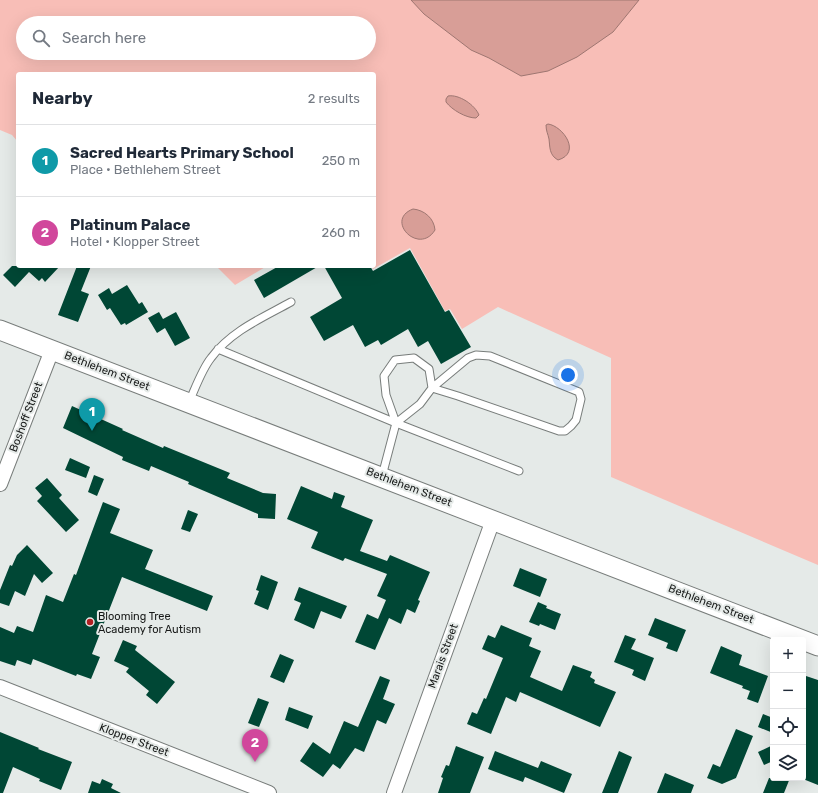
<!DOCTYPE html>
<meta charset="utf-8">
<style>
:root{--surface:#fff;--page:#f2f2f3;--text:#1f2937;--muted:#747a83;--line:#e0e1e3;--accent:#d93025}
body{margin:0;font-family:Rubik,sans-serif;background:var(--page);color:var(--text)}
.controls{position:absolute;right:12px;bottom:12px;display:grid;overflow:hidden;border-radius:4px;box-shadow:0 4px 16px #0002}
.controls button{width:36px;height:36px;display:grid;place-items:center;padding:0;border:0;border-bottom:1px solid var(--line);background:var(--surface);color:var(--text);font:20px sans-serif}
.you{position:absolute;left:568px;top:375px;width:14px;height:14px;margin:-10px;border:3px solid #fff;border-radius:50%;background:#1a73e8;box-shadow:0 0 0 6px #1a73e833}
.badge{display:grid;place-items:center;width:26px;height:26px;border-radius:50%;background:var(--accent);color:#fff;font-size:13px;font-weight:700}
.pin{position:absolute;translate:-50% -33px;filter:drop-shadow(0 1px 2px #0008)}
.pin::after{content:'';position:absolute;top:21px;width:14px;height:12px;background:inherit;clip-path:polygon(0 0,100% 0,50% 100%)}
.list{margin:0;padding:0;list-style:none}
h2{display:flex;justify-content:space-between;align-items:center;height:52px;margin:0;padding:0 16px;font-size:17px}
h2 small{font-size:13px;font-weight:400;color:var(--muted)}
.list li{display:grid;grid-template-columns:26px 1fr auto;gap:12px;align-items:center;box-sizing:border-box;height:72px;padding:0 16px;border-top:1px solid var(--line)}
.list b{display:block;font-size:15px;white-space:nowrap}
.list p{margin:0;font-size:13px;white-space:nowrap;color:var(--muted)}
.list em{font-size:13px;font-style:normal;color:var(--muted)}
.icon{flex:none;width:22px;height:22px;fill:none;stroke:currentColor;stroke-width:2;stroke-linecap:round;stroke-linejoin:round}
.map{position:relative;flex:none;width:818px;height:793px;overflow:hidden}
.search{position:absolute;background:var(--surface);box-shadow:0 4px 16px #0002;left:16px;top:16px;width:360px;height:44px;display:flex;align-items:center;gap:10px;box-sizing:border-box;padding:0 14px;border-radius:22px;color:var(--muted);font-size:15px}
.panel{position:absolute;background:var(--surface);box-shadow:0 4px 16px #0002;left:16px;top:72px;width:360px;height:196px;border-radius:4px}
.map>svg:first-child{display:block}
</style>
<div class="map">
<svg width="818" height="793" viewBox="0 0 818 793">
<rect width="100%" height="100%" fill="#e5eae8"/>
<path fill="#f8beb7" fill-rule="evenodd" d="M0,0h818v565l-207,-88v-119l-113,-51 -36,22 -12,-20 -5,2 -35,-63 -37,21 -2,-3h3v-192h-356v68l-6,-7 -12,-5zM23,23h346v30h-346z
M216,266h51l-32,19z"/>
<path fill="#d89e97" stroke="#9e7671" d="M411,0h228l-26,32 -36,25 -29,14 -27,5 -32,-18 -18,-8 -47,-36z
M448,96c11,-2 27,9 31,19l-3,3c-10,0 -24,-8 -30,-16v-3z
M548,124c15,2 34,29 10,36 -9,-5 -8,-13 -9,-21 -1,-5 -3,-8 -3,-14z
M413,209c11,1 21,9 22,21 -16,26 -51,-10 -22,-21z"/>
<path fill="#004735" d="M410,250l35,62 4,-2 22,37 -30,17 -13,-23 -10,6 -10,-18 -27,16 -3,-5 -13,7 -12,-22 -29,16 -14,-24 32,-19 -18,-32h46l3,5z
M12,266h48l-15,16 -3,-4 -3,3 -10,-9 -14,15 -12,-12z
M77,266h14l-10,25 8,3 -11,28 -20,-7z
M279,266h40l-55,32 -10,-18z
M127,285l12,19 3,-2 6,10 -22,13 -1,-2 -4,2 -11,-17 -3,2 -9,-15 11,-7 3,6z
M159,312l4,7 13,-7 14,26 -15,8 -10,-18 -8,5 -9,-15z
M72,406l51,23 -1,1 41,18 1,-2 66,27 -3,5 36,15 13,1 -1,25 -17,-1v-4l-70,-30 1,-2 -38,-16 -2,5 -27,-11 1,-3 -60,-29z
M70,458l20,9 -4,11 -21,-8z
M94,475l10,4 -7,17 -9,-4z
M47,478l15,17 -3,3 20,22 -13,12 -29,-31 5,-5 -7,-8z
M301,486l31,13 2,-7 11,4 -4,11 32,13 -13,31 27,10 3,-6 40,17 -12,28 2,1 -5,12 -8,-4 -6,15 -12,-6 -14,32 -20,-8 12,-28 11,5 8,-19 -9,-4 10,-22 -42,-16 -2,3 -32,-13 7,-16 -31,-13z
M103,502l17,7 -10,24 43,17 -8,19 68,27 -6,15 -85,-34 -30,77 8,3 -9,22 -14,-5 -1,2 -43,-17 -2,6 -14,-5 -2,6 -15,-5v-34l14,6 3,-7 16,6 13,-37 17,7 11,-28 2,1z
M188,510l10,4 -8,18 -9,-3z
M27,545l26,28 -11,10 -8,-9 -9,22 -10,-5 -6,15 -9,-3v-13l10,-25 2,1 5,-11z
M520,568l27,11 -7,18 -27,-11z
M261,575l17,7 -10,28 -14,-6 5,-13 -3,-1z
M299,587l48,19 -6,13 -20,-8 -7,18 -20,-9 7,-17 -7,-3z
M538,602l9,4 -1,2 15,6 -6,16 -15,-6 -1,2 -10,-4z
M655,618l31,12 -9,22 -11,-4 2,-5 -20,-8z
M501,625l31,13 -3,8 12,5 -11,26 32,14 11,-26 19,7 -2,5 5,3 -1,3 22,9 -16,35 -80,-35 -4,10 -10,-5 -15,37 -24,-10 5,-12 5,2 7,-16 2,1 17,-41 -21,-9 6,-14 7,3z
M625,635l11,4 -5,10 23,9 -9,23 -13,-6 2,-5 -20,-8z
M123,640l14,6 -2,4 40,32 -18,22 -11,-9 3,-4 -23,-19 3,-4 -15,-7z
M721,646l21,9 -3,10 29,11 -10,27 -11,-4 3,-8 -8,-3 1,-2 -33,-13z
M280,654l14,6 -10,23 -14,-6z
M803,675l15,5v105l-15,-6z
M380,676l10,4 -7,19 12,5 -9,20 -9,-4 -13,32 -9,-4 -15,21 -7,-5 -10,13 -23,-16 13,-19 17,12 14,-33 14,6z
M258,698l11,4 -10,25 -11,-4z
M289,707l24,9 -5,13 -23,-9z
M763,714l10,4v15l-15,-6z
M736,729l17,7 -17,42 -14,6 -15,-6 6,-14 7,3z
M0,732l39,16 -1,1 34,13 -11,28 -22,-9 1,-2 -27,-12 -10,26h-3z
M773,745v16l-9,4 -6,-13z
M456,746l28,11 -14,36h-32l5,-15 -2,-1 5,-12 3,1z
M495,751l43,17 3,-7 31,13 -8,19 -39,-16 -2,5 -35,-13z
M619,751l13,6 -14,36h-16z
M665,773l29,12 -3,8h-34z
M769,778h21l-6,15h-21z
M102,779l11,5 -2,4 10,5h-33l4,-12 8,3z"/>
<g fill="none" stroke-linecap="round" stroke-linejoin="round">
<defs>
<path id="service" d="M218,349l178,74 123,48
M476,355l14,1 89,36 2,7 -5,21 -5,6 -6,5h-6l-101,-35 -26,-8 36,-30z
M414,358l15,11 3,19 -12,16 -24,19 -10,-28 -2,-19 11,-16z
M189,402c6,-13 13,-33 22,-44 20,-27 51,-40 80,-56
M382,476l14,-53"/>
<path id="minor" d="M0,484l52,-134
M0,687l269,106
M394,793l99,-273"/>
<path id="secondary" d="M0,330l818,316"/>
</defs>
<use href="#service" stroke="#787d7b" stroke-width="9"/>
<use href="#minor" stroke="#787d7b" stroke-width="16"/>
<use href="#secondary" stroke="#787d7b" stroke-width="21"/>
<use href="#service" stroke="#fff" stroke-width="7"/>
<use href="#minor" stroke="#fff" stroke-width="14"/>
<use href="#secondary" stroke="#fff" stroke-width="19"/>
</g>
<circle fill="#b12022" stroke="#e5eae8" stroke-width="1.5" cx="90" cy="622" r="4"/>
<g text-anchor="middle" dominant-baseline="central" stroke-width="4" stroke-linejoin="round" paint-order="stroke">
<g font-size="11" fill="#171918" stroke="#e5eae8">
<text transform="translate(107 371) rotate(21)">Bethlehem Street</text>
<text transform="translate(26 417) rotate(-69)">Boshoff Street</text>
<text transform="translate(409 487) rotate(21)">Bethlehem Street</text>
<text transform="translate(711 604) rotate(21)">Bethlehem Street</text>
<text transform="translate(443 656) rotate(-70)">Marais Street</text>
<text transform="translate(134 740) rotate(21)">Klopper Street</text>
</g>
<g font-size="11" fill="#171918" stroke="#e5eae8" text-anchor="start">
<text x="98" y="616">Blooming Tree<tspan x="98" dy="13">Academy for Autism</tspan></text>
</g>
</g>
</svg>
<div class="controls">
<button>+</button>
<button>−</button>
<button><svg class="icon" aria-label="locate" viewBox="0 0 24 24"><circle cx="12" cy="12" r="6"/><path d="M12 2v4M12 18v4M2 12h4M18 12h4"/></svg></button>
<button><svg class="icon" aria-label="layers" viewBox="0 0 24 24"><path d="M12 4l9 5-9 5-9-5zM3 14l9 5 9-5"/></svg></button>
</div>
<div class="you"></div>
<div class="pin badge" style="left:92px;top:431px;background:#0f9aa8">1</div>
<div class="pin badge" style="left:255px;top:762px;background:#d1479c">2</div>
<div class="search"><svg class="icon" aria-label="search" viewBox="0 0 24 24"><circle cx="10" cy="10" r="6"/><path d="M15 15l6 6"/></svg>Search here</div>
<section class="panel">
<h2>Nearby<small>2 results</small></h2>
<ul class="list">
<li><span class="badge" style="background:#0f9aa8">1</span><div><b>Sacred Hearts Primary School</b><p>Place · Bethlehem Street</p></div><em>250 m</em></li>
<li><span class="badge" style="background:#d1479c">2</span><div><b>Platinum Palace</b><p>Hotel · Klopper Street</p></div><em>260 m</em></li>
</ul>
</section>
</div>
